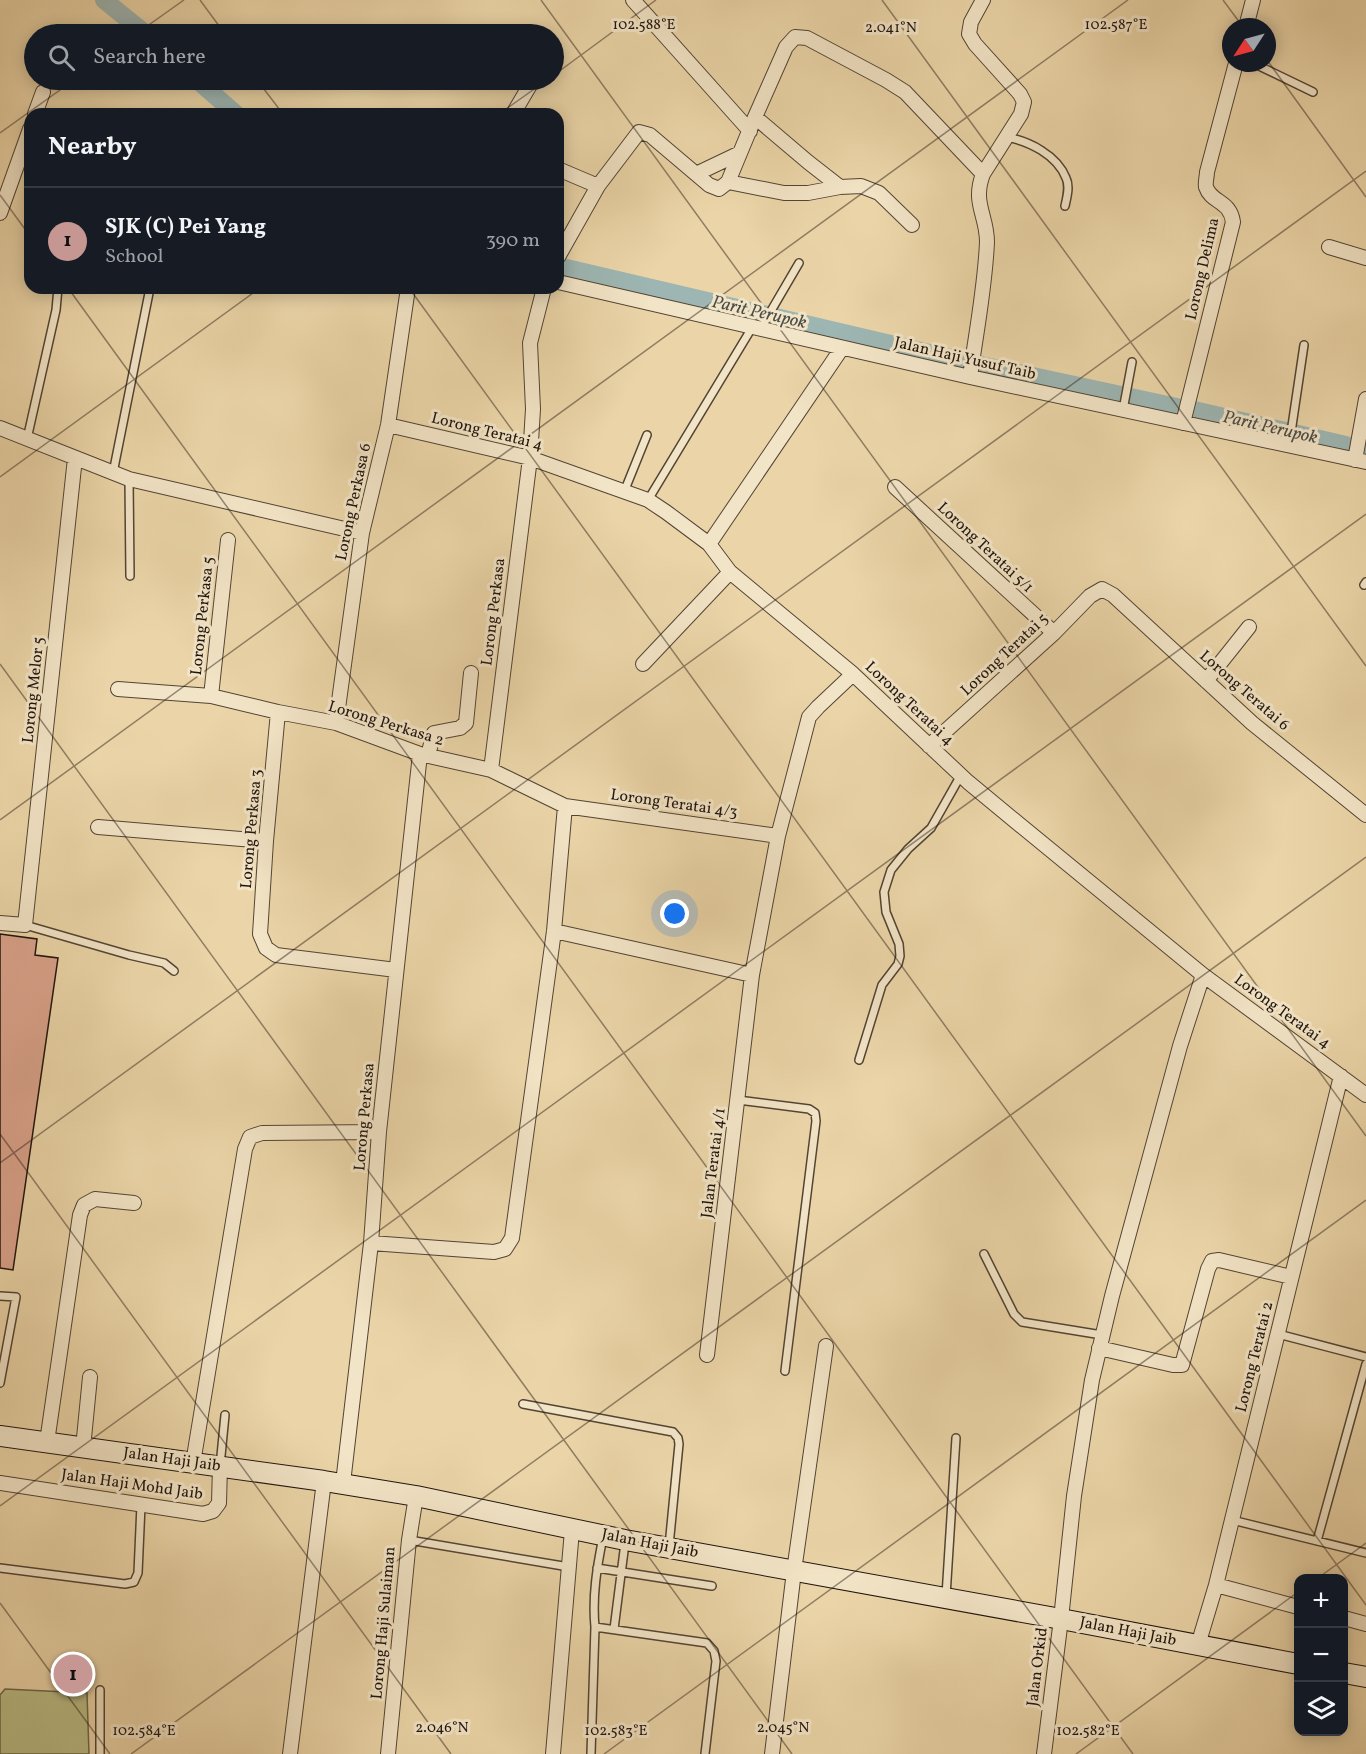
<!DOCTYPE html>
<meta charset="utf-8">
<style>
:root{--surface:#171b24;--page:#242831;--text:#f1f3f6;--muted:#9ea1a6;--line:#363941;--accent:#c59692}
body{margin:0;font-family:Vollkorn,serif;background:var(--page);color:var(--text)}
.controls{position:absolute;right:18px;bottom:18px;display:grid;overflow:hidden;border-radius:12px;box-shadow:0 3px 15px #0003}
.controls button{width:54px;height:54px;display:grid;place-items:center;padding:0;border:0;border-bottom:2px solid var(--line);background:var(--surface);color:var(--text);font:30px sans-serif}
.compass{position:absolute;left:1222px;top:18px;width:54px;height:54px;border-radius:50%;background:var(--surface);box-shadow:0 3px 15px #0003;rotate:234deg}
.you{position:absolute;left:675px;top:914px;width:21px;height:21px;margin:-15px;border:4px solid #fff;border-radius:50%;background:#1a73e8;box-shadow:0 0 0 9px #1a73e833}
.badge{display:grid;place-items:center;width:39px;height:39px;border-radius:50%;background:var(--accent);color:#111;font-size:20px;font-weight:700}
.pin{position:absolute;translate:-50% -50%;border:3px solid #fff;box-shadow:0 2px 6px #0006}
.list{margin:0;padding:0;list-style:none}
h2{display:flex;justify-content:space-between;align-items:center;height:78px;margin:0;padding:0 24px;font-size:26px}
h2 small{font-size:20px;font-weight:400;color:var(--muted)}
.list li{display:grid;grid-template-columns:39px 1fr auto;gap:18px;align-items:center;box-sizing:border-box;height:108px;padding:0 24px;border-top:2px solid var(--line)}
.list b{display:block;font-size:22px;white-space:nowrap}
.list p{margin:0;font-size:20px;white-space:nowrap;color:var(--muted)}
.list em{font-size:20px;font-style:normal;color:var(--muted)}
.icon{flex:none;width:33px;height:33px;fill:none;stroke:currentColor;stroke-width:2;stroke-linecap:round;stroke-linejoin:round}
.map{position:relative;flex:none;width:1366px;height:1754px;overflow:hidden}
.search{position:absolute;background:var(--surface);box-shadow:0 3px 15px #0003;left:24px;top:24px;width:540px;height:66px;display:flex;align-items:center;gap:15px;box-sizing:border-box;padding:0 21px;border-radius:33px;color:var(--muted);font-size:22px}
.panel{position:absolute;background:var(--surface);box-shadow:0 3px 15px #0003;left:24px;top:108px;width:540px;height:186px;border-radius:18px}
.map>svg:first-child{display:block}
</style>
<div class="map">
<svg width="1366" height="1754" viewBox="0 0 1366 1754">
<rect width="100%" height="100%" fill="#ebd5a8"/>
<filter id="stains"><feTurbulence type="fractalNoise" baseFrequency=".00333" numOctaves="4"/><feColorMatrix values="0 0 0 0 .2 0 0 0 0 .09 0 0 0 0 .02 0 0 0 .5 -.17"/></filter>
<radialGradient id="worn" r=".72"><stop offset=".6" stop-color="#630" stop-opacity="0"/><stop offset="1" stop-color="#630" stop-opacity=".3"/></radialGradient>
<path fill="#babc85" stroke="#6c684a" stroke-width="1.5" d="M5,1689l82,4 2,61h-89v-59z"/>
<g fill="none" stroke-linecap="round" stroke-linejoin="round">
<path stroke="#9db6b3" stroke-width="18" d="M104,0l42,34
M197,80l39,34
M558,266l401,94
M976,364l201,43
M1194,410l152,35
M1364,449l2,1"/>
</g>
<path fill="#d9a28a" stroke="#1f140e" stroke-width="1.5" d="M0,934l37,5 -2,16 23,3 -45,312 -13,-2z"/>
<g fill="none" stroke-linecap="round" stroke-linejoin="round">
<defs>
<path id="lane" d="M1253,63l60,29
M1006,137c23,4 51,18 60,41 4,8 1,19 -1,28
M761,328l38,-65
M1123,410l9,-48
M27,439l29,-129 2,-22
M1289,446l15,-101
M113,473l37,-185
M129,479l1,97
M624,492l23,-57
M648,500l105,-174
M1364,585l2,-3
M25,925l104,30 35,8 10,8
M859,1060l23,-75 16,-21 2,-8 -1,-12 -13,-32 -2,-20 7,-22 17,-21 23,-21 30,-53
M738,1100l71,9 6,4 1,8 -31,250
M984,1254l30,60 8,8 80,13
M0,1296l16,1 -16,86
M1278,1334l88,23
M523,1404l150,28 5,6 1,6 -10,102
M220,1466l5,-51
M1232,1520l134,33
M409,1540l160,27
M1317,1541l49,-177
M0,1568l125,16 9,-2 4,-9 3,-68
M597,1568l115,18
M946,1596l10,-158
M595,1627c-3,-31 2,-60 8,-90
M614,1629l11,-86
M100,1754v-64
M591,1754l4,-127 112,16 7,8 2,10 -11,93"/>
<path id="street" d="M633,0l117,131
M1246,27l7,-27
M35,114l8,-22
M513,114l20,-34
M755,117l53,45 32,25 21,-1 18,7 33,32
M558,169l40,17
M696,174l44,-21
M728,182l56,11h24l32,-6
M0,213l30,-84
M1329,247l37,11
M558,257l40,-71 41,-54 11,3 59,50 10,4 9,-7 27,-65 31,-70 9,-10 12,1 79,42 19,12 78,82
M558,282l412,95 396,85
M970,377c6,-44 15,-89 17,-135 0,-27 -15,-39 -4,-68l38,-60 3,-12 -4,-8 -45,-50 -6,-10 2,-12 12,-22
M1183,423l50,-201c-3,-22 -22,-19 -27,-35 -1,-4 1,-11 1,-15l29,-109
M388,425l142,33 118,42 18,12 43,32 21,28 123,102 115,108 52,43 183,150 163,120
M0,428l129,51 233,54
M1355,460l11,-61
M895,487l159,146
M709,544l133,-196
M643,664l87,-92
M1206,681l43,-54
M118,689l93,7 67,16 58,11 84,31 71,16 74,36 213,30
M211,696l17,-156
M278,712l-12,129 -6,93 6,14 10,7 120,15
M336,723l26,-190 26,-108 20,-137
M929,746l125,-113 36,-37 12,-7 11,6 139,128 114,92
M428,755l6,-22 26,-5 6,-5 5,-50
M491,770l39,-312 3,-49 -3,-66 14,-55
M98,827l168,14
M0,923l25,2 50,-467
M554,931l198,44
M371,1243l123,9 11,-3 7,-11 42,-307 11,-125
M1099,1348l74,17h9l26,-96 4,-8 7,-1 72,17
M707,1355l45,-380 26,-139 31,-119 9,-10 35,-33
M47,1442l33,-227 4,-10 11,-6 39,4
M83,1448l7,-71
M193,1463l52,-314 5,-12 12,-4 117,-1
M0,1483l203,31 10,-3 6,-8 1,-37
M343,1483l28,-240 8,-111 41,-378
M1216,1585l82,22
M1344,1618l22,6
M1198,1645l18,-60 125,-509
M290,1754l34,-273
M388,1754l21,-214 7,-44
M553,1754l19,-224
M772,1754l22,-183 32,-225
M1044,1754l17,-135 13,-123 18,-116 20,-84 68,-250 23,-71"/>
<path id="secondary" d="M0,1436l324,45 92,15 209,44 436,79 237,45
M1344,1673l22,4"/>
</defs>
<use href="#lane" stroke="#524434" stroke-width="10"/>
<use href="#street" stroke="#524434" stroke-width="16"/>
<use href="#secondary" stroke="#1f140e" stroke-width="22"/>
<use href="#lane" stroke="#f2e4c6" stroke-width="7"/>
<use href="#street" stroke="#f2e4c6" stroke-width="14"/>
<use href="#secondary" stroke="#f2e4c6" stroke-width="20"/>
</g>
<path fill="none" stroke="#1f140e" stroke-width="1.5" stroke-opacity="0.45" d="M200,0l25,34M541,0l825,1136M882,0l484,666M1223,0l20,27M136,34l48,-34M1267,60l99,137M554,75l102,-75M257,80l26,34M499,114l48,-34M0,133l74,-53M0,195l30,41M68,288l1065,1466M409,288l957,1317M0,477l260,-189M0,664l792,1090M0,820l1128,-820M0,1134l451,620M0,1163l1366,-992M0,1506l1366,-992M1318,1578l48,-35M0,1603l110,151M131,1754l1235,-897M604,1754l762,-554M1076,1754l222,-162"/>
<g text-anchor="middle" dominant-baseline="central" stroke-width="6" stroke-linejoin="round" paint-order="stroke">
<g font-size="16" fill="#1f140e" stroke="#f2e4c6">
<text transform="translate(1203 269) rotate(-77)">Lorong Delima</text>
<text transform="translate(965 359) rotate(13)">Jalan Haji Yusuf Taib</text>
<text transform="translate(487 432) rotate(14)">Lorong Teratai 4</text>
<text transform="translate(354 502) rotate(-78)">Lorong Perkasa 6</text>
<text transform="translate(985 548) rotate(43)">Lorong Teratai 5/1</text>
<text transform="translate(494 612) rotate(-83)">Lorong Perkasa</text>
<text transform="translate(203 616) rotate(-84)">Lorong Perkasa 5</text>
<text transform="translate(1005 655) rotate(-43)">Lorong Teratai 5</text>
<text transform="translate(34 690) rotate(-84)">Lorong Melor 5</text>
<text transform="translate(1244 691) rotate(41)">Lorong Teratai 6</text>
<text transform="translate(909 704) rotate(43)">Lorong Teratai 4</text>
<text transform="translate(386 724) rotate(17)">Lorong Perkasa 2</text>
<text transform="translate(674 804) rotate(8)">Lorong Teratai 4/3</text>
<text transform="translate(252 829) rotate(-85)">Lorong Perkasa 3</text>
<text transform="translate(1282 1012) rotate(36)">Lorong Teratai 4</text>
<text transform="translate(365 1117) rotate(-85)">Lorong Perkasa</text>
<text transform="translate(714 1163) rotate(-83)">Jalan Teratai 4/1</text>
<text transform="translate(1255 1357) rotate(-76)">Lorong Teratai 2</text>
<text transform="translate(172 1460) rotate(8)">Jalan Haji Jaib</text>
<text transform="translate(132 1485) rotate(8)">Jalan Haji Mohd Jaib</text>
<text transform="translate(650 1544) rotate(11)">Jalan Haji Jaib</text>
<text transform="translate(384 1623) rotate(-85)">Lorong Haji Sulaiman</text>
<text transform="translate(1128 1632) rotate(11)">Jalan Haji Jaib</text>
<text transform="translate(1038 1667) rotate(-83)">Jalan Orkid</text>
</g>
<g font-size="18" font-style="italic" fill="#4b4d48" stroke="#f2e4c6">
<text transform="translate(759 313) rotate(13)">Parit Perupok</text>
<text transform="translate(1270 428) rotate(13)">Parit Perupok</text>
</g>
</g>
<g font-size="15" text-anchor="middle" fill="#1f140e" stroke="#f2e4c6" stroke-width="6" stroke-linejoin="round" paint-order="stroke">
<text x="644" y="29">102.588°E</text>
<text x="1116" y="29">102.587°E</text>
<text x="891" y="32">2.041°N</text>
<text x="442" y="1732">2.046°N</text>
<text x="783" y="1732">2.045°N</text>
<text x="144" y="1735">102.584°E</text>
<text x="616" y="1735">102.583°E</text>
<text x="1088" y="1735">102.582°E</text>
</g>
<rect width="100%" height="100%" filter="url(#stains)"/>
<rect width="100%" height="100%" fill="url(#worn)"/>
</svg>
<div class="controls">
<button>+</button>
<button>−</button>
<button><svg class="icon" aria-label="layers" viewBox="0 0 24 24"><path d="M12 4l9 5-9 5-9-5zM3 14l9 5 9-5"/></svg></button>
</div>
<svg class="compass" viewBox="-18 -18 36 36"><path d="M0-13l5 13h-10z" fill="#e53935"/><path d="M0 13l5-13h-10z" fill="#9ea1a6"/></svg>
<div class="you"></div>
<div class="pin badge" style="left:73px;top:1674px">1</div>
<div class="search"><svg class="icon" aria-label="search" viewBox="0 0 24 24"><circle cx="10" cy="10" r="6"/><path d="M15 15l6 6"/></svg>Search here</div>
<section class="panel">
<h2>Nearby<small></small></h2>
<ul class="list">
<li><span class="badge">1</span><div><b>SJK (C) Pei Yang</b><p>School</p></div><em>390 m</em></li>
</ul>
</section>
</div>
